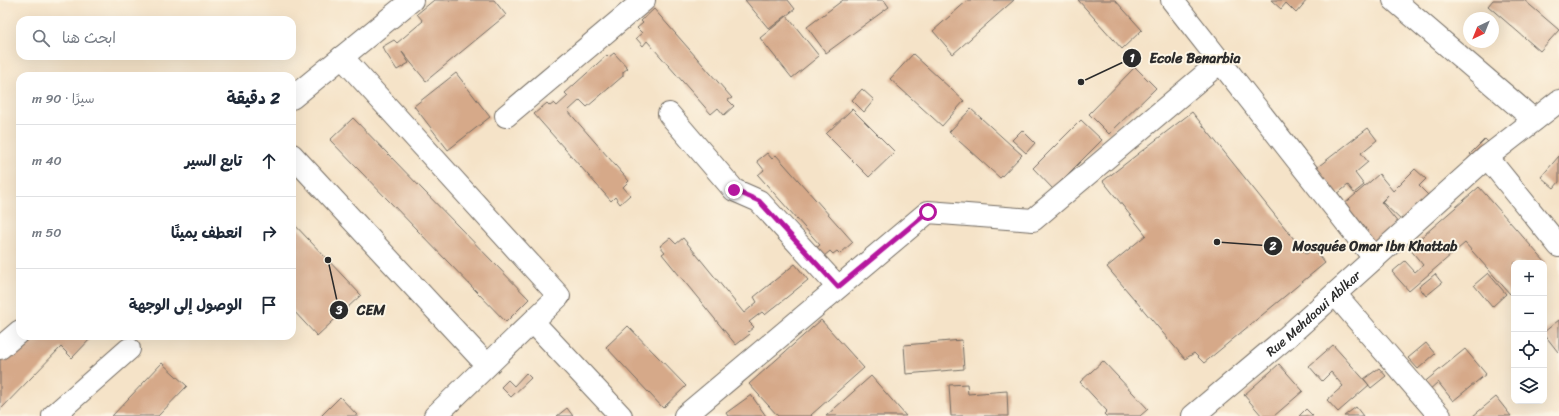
<!DOCTYPE html>
<html lang="ar">
<meta charset="utf-8">
<style>
:root{--surface:#fff;--page:#f6f6f7;--text:#1f2937;--muted:#747a83;--line:#e0e1e3}
body{margin:0;font-family:Sriracha,"Playpen Sans Arabic",sans-serif;background:var(--page);color:var(--text);direction:rtl}
.controls{position:absolute;right:12px;bottom:12px;display:grid;overflow:hidden;border-radius:8px;box-shadow:0 4px 16px #0002}
.controls button{width:36px;height:36px;display:grid;place-items:center;padding:0;border:0;border-bottom:1px solid var(--line);background:var(--surface);color:var(--text);font:20px sans-serif}
.compass{position:absolute;left:1463px;top:12px;width:36px;height:36px;border-radius:50%;background:var(--surface);box-shadow:0 4px 16px #0002;rotate:223deg}
.stop{position:absolute;width:12px;height:12px;margin:-9px;border:3px solid #b5179e;border-radius:50%;background:#fff}
.stop.end{background:#b5179e;border-color:#fff;box-shadow:0 1px 4px #0008}
.list{margin:0;padding:0;list-style:none}
h2{display:flex;justify-content:space-between;align-items:center;height:52px;margin:0;padding:0 16px;font-size:17px}
h2 small{font-size:13px;font-weight:400;color:var(--muted)}
.list li{display:grid;grid-template-columns:26px 1fr auto;gap:12px;align-items:center;box-sizing:border-box;height:72px;padding:0 16px;border-top:1px solid var(--line)}
.list b{display:block;font-size:15px;white-space:nowrap}
.list em{font-size:13px;font-style:normal;color:var(--muted)}
.icon{flex:none;width:22px;height:22px;fill:none;stroke:currentColor;stroke-width:2;stroke-linecap:round;stroke-linejoin:round}
.map{position:relative;flex:none;width:1559px;height:416px;overflow:hidden;direction:ltr}
.search{position:absolute;background:var(--surface);box-shadow:0 4px 16px #0002;left:16px;top:16px;width:280px;height:44px;display:flex;align-items:center;gap:10px;box-sizing:border-box;padding:0 14px;border-radius:12px;color:var(--muted);font-size:15px}
.panel{position:absolute;background:var(--surface);box-shadow:0 4px 16px #0002;left:16px;top:72px;width:280px;height:268px;border-radius:12px;direction:rtl}
.map>svg:first-child{display:block}
</style>
<div class="map">
<svg width="1559" height="416" viewBox="0 0 1559 416">
<rect width="100%" height="100%" fill="#fcf5e5"/>
<filter id="ink" filterUnits="userSpaceOnUse"><feTurbulence type="fractalNoise" baseFrequency=".025" numOctaves="2"/><feDisplacementMap in="SourceGraphic" scale="8" xChannelSelector="R" yChannelSelector="G"/><feConvolveMatrix kernelMatrix="1 2 1 2 8 2 1 2 1" color-interpolation-filters="sRGB"/></filter>
<filter id="wash" filterUnits="userSpaceOnUse"><feTurbulence type="fractalNoise" baseFrequency=".012" numOctaves="4" result="noise"/><feDisplacementMap in="SourceGraphic" scale="16" xChannelSelector="R" yChannelSelector="G"/><feGaussianBlur stdDeviation="0.9" result="paint"/><feColorMatrix in="noise" values="0 0 0 0 0 0 0 0 0 0 0 0 0 0 0 0 0 1.4 0 .05"/><feComposite in="paint" operator="in"/></filter>
<g filter="url(#wash)">
<rect width="100%" height="100%" fill="#f5e3c8"/>
<g id="blocks">
<path fill="#d6a989" d="M434,0h60l12,15 -80,66 -24,-29 7,11 -12,7 -15,-23 12,-7 3,3 26,-22 -6,-7z
M745,0h43l7,9 -26,20z
M843,0h41l5,7 -63,46 -19,-26z
M968,0h46l-61,54 -20,-23z
M1078,0h37l27,30 -20,19z
M1271,0h36l-11,13 -10,-10 -5,6z
M1493,0h31l35,30 -19,21 -52,-45z
M654,9l78,89 -4,2 6,6 -10,9 -6,-7 -7,6 -64,-73 -4,5 -7,-8 6,-5 -5,-5 6,-5 -2,-2z
M787,16l32,40 -27,22 -32,-40z
M614,53l14,15 -5,4v4l-36,31 -7,-7 -12,11 61,70 -6,6 7,8 -10,9 -5,-7 -4,4 -77,-87 13,-11 3,3 4,-3 3,3 11,-10 -3,-3 42,-38 2,2z
M913,54l51,47 -22,25 -52,-47z
M1135,67l21,21 -47,46 -20,-20z
M456,73l34,44 -42,33 -34,-44z
M862,89l12,11 -10,12 -12,-12z
M852,109l43,43 -26,25 -43,-43z
M971,109l51,46 -22,23 -51,-46z
M1192,112l114,142 7,-5 12,14 -121,100 -10,-10 -9,6 -78,-92 39,-32 -43,-54z
M353,118l176,181 -23,23 -176,-182z
M1081,120l21,20 -49,49 -20,-21z
M1368,128l9,12 -16,13 7,9 -13,11 9,12 -10,8 -6,-8 -12,10 -21,-26z
M1022,130l13,13 -9,10 -14,-13z
M1485,139l10,10 -15,15 -10,-10z
M767,153l5,6 4,-4 77,87 -13,12 -3,-3 -4,3 -3,-3 -7,6 -8,-8 5,-4 -62,-70 6,-5 -7,-9z
M1559,156v26l-5,6 -13,-11z
M1415,169l11,10 -7,7 10,10 -26,26 -21,-20 6,-7 -7,7 18,22 -24,21 -33,-39 37,-32 14,17z
M1479,187l67,76 -2,2v-2h-30v27l-4,4 -45,-51 -56,48 -17,-19 13,-11 10,11 8,-7 -14,-17z
M292,222l69,73 -44,41 -25,-27z
M670,238l6,6 7,-6 61,75 13,-11 -3,-5 41,-33 13,16 -43,35 -3,-3 -13,10 5,5 -6,5 2,2 -14,11 -74,-91 3,-2 -5,-6z
M1488,273l18,21 -14,13 -18,-22z
M1435,274l7,9 -16,13 -7,-9z
M821,320l43,48 -53,47 1,1h-34l-29,-32z
M1559,320v31l-1,1 -14,-18v-2z
M628,326l58,60 -23,22 -57,-61z
M29,336l3,3 2,-3h59l-21,22 -11,-11 -61,63v-54z
M962,340l2,29 -58,5 -2,-29z
M1426,343l9,11 -17,15 -10,-11z
M1333,345l36,40 -31,27 -11,-12 16,-14 -12,-14 -9,9 -13,-15z
M1465,349l21,25 -33,27 -15,-19 -10,9 -6,-7z
M1103,361l45,48 -8,7h-34l-2,-2 3,-3 -27,-29z
M162,363l25,23 -29,30h-46z
M1279,364l24,27 -29,25h-12l-18,-21z
M1379,368l7,8 -15,12 -7,-9z
M526,373l5,5 -20,19 -10,-10 7,-7 6,6z
M871,376l35,40h-80z
M967,384l1,10 39,-3 1,25h-57l-2,-31z
M751,395l15,21h-38l-2,-3z
M340,397l18,19h-37z
M1496,397l15,19h-38z
M1356,407l7,9h-19z
M567,408l6,8h-16z
M1306,409l7,7h-14z"/>
</g>
</g>
<g filter="url(#ink)">
<use href="#blocks" fill-opacity="0" stroke="#726b62" stroke-width="1"/>
<g fill="none" stroke-linecap="round" stroke-linejoin="round">
<defs>
<g id="minor">
<path d="M1172,0l202,258"/>
<path d="M1394,0l140,120"/>
<path d="M342,57l217,239 -124,120"/>
<path d="M292,98l120,-98"/>
<path d="M669,114l65,76 25,11 79,86"/>
<path d="M506,116l138,-116"/>
<path d="M292,155l195,210"/>
<path d="M1487,157l72,89"/>
<path d="M1335,294l105,122"/>
<path d="M533,322l88,94"/>
<path d="M0,348l20,-17"/>
<path d="M53,416l76,-67"/>
<path d="M685,416l243,-204 105,8 187,-158"/>
<path id="s1" d="M1193,416l95,-80 199,-179 72,-56"/>
</g>
</defs>
<use href="#minor" stroke="#726b62" stroke-width="24"/>
<use href="#minor" stroke="#fff" stroke-width="22"/>
</g>
</g>
<g fill="none" stroke-linecap="round" stroke-linejoin="round" filter="url(#ink)">
<path stroke="#b5179e" stroke-width="5" d="M734,190l25,11 79,86 90,-75"/>
</g>
<g text-anchor="middle" dominant-baseline="central" stroke-width="4" stroke-linejoin="round" paint-order="stroke">
<g font-size="13" fill="#2b2b2b" stroke="#fcf5e5">
<text stroke="none"><textPath href="#s1" startOffset="158">Rue Mehdaoui Ablkar</textPath></text>
</g>
</g>
<path fill="none" stroke="#2b2b2b" stroke-width="1.5" d="M1081 82L1132 58M1217 242L1273 246M328 260L339 310"/>
<g fill="#2b2b2b" stroke="#fcf5e5" stroke-width="1.5">
<circle cx="1081" cy="82" r="4"/>
<circle cx="1217" cy="242" r="4"/>
<circle cx="328" cy="260" r="4"/>
<circle cx="1132" cy="58" r="10"/>
<circle cx="1273" cy="246" r="10"/>
<circle cx="339" cy="310" r="10"/>
</g>
<g font-size="12" text-anchor="middle" font-weight="bold" fill="#fff">
<text x="1132" y="62">1</text>
<text x="1273" y="250">2</text>
<text x="339" y="314">3</text>
</g>
<g font-size="14" text-anchor="middle" font-weight="bold" fill="#2b2b2b" stroke="#fcf5e5" stroke-width="4" stroke-linejoin="round" paint-order="stroke">
<text x="1195" y="63">Ecole Benarbia</text>
<text x="1375" y="251">Mosquée Omar Ibn Khattab</text>
<text x="371" y="315">CEM</text>
</g>
</svg>
<div class="controls">
<button>+</button>
<button>−</button>
<button><svg class="icon" aria-label="locate" viewBox="0 0 24 24"><circle cx="12" cy="12" r="6"/><path d="M12 2v4M12 18v4M2 12h4M18 12h4"/></svg></button>
<button><svg class="icon" aria-label="layers" viewBox="0 0 24 24"><path d="M12 4l9 5-9 5-9-5zM3 14l9 5 9-5"/></svg></button>
</div>
<svg class="compass" viewBox="-18 -18 36 36"><path d="M0-13l5 13h-10z" fill="#e53935"/><path d="M0 13l5-13h-10z" fill="#747a83"/></svg>
<div class="stop" style="left:928px;top:212px"></div>
<div class="stop end" style="left:734px;top:190px"></div>
<div class="search"><svg class="icon" aria-label="search" viewBox="0 0 24 24"><circle cx="10" cy="10" r="6"/><path d="M15 15l6 6"/></svg>ابحث هنا</div>
<section class="panel">
<h2>2 دقيقة<small>سيرًا · 90 m</small></h2>
<ul class="list">
<li><svg class="icon" aria-label="ahead" viewBox="0 0 24 24"><path d="M12 20V5M6 11l6-6 6 6"/></svg><div><b>تابع السير</b></div><em>40 m</em></li>
<li><svg class="icon" aria-label="right" viewBox="0 0 24 24"><path d="M7 20v-9h11M14 6l5 5-5 5"/></svg><div><b>انعطف يمينًا</b></div><em>50 m</em></li>
<li><svg class="icon" aria-label="arrive" viewBox="0 0 24 24"><path d="M6 21V4h12l-3 4 3 4H6"/></svg><div><b>الوصول إلى الوجهة</b></div></li>
</ul>
</section>
</div>
